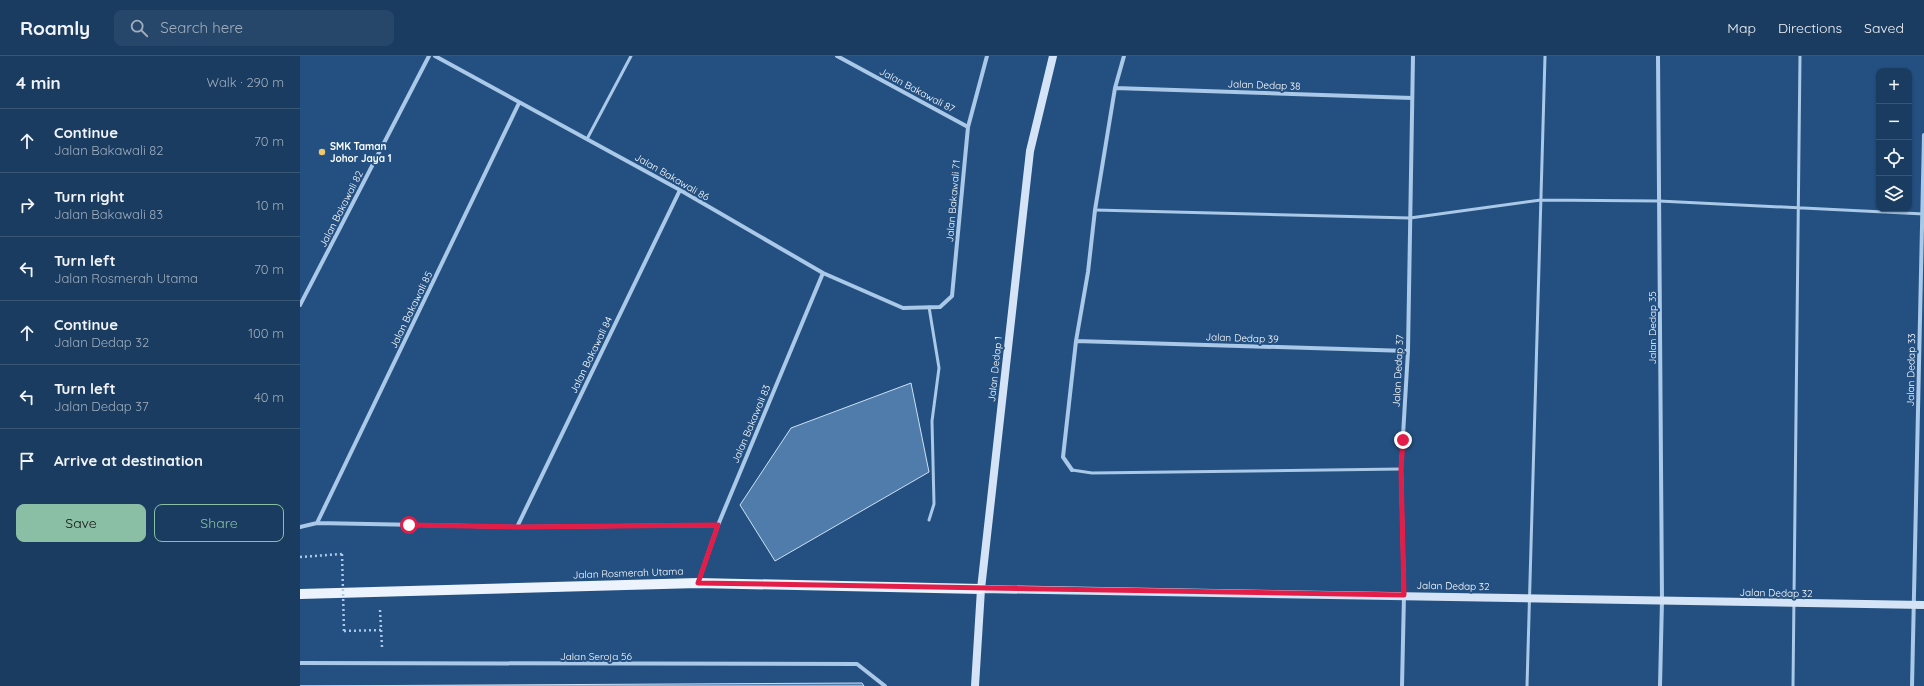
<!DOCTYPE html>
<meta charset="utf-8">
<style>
:root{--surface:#1a3c61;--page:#27476a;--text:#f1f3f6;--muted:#9fadbd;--line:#385676;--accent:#8abfa5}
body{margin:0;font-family:Quicksand,sans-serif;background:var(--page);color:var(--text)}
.controls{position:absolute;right:12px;top:12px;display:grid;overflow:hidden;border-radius:8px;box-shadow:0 1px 3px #0004}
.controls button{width:36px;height:36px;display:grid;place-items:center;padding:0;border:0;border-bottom:1px solid var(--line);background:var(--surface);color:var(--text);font:20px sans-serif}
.stop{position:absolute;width:12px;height:12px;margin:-9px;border:3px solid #e11d48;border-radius:50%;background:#fff}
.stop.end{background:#e11d48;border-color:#fff;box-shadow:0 1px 4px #0008}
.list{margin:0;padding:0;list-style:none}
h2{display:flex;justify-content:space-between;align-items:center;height:52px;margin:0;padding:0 16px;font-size:17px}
h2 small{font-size:13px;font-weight:400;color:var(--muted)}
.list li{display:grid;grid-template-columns:26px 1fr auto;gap:12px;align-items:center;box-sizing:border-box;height:64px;padding:0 16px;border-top:1px solid var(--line)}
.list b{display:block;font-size:15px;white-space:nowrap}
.list p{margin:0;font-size:13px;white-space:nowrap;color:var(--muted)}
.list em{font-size:13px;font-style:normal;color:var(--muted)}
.actions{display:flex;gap:8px;padding:12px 16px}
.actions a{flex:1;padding:9px 0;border:1px solid var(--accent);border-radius:8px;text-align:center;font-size:14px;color:var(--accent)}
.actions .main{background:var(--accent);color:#111}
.icon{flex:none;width:22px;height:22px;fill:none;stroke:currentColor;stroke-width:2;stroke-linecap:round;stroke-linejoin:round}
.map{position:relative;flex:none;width:1624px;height:630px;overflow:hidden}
header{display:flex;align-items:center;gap:24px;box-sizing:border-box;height:56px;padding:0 20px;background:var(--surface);border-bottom:1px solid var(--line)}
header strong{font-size:19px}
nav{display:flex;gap:22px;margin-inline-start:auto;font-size:14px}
.search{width:280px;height:36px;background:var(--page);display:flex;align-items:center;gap:10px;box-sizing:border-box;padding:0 14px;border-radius:8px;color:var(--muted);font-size:15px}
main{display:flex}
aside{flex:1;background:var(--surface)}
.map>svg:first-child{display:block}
</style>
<header>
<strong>Roamly</strong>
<div class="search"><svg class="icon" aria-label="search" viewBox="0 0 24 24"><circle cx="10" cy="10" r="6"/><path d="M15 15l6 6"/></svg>Search here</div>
<nav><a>Map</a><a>Directions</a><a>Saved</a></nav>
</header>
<main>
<aside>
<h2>4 min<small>Walk · 290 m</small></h2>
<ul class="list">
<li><svg class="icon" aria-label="ahead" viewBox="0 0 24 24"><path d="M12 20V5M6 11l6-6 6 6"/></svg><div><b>Continue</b><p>Jalan Bakawali 82</p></div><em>70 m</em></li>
<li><svg class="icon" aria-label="right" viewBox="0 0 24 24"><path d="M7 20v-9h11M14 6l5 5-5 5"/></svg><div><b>Turn right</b><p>Jalan Bakawali 83</p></div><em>10 m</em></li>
<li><svg class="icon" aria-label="left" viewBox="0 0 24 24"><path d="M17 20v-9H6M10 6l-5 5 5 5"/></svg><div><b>Turn left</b><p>Jalan Rosmerah Utama</p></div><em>70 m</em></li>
<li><svg class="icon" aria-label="ahead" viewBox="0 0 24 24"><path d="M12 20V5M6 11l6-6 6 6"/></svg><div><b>Continue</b><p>Jalan Dedap 32</p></div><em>100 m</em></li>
<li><svg class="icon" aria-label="left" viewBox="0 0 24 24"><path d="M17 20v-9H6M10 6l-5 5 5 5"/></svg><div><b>Turn left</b><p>Jalan Dedap 37</p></div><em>40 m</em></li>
<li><svg class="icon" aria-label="arrive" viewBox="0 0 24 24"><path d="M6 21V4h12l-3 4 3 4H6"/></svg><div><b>Arrive at destination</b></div></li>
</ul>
<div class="actions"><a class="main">Save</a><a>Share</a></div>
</aside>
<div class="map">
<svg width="1624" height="630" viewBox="0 0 1624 630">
<rect width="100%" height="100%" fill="#235081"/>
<path fill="#507cac" stroke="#cde1f5" d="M611,327l18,89 -154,89 -35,-56 51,-77z
M562,627l2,3h-564z"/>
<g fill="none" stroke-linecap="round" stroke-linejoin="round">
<path stroke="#aac8e7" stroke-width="2.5" stroke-dasharray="2 3" stroke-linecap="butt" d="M0,501l42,-3
M80,554l2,37
M44,575l37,-1"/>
<path stroke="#aac8e7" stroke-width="3" d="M287,83l44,-83
M795,154l315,8 131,-18 118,1 265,13
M772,414l20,3 309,-4
M629,464l5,-16 -2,-83 7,-53 -10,-61
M1227,630l18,-630
M1493,630l7,-630"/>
<path stroke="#aac8e7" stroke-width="4" d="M135,0l245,134 143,83 80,35 37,-1 12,-11 16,-169 19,-71
M537,0l131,71
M1358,0l4,544 -2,86
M815,32l297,10
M0,249l129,-249
M776,285l332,10
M772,414l-9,-13 13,-116 12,-69 7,-62 20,-122 9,-32
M17,467l202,-420
M0,471l17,-4 200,4 201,-2
M217,471l163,-337
M398,527l20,-58 105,-252
M0,607l557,1 28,22
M1102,630l2,-91 -3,-126 7,-118 5,-295
M1612,630l12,-551"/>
<path stroke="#d4e4f6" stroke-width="8" d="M681,533l943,16
M675,630l6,-97 49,-438 23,-95"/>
<path stroke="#ecf3fd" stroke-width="10" d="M0,538l398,-11 283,6"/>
<path stroke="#aac8e7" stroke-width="2.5" stroke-dasharray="2 3" stroke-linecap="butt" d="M42,498l2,77"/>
</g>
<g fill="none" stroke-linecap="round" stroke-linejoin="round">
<path stroke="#e11d48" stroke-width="5" d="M109,469l108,2 201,-2 -20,58 706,12 -3,-126 2,-29"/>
</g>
<circle fill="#f2c66d" stroke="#235081" stroke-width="1.5" cx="22" cy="96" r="4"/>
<g text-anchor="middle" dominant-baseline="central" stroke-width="4" stroke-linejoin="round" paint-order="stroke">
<g font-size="10" fill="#fff" stroke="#235081">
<text transform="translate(964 29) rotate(2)">Jalan Dedap 38</text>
<text transform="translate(617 34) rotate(28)">Jalan Bakawali 87</text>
<text transform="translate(372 121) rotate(30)">Jalan Bakawali 86</text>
<text transform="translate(653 145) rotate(-85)">Jalan Bakawali 71</text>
<text transform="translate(41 153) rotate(-63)">Jalan Bakawali 82</text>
<text transform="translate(111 254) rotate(-64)">Jalan Bakawali 85</text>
<text transform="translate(1352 272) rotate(-90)">Jalan Dedap 35</text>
<text transform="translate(942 282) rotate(2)">Jalan Dedap 39</text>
<text transform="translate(291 299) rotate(-64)">Jalan Bakawali 84</text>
<text transform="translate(695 313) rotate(-84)">Jalan Dedap 1</text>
<text transform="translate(1611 314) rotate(-89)">Jalan Dedap 33</text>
<text transform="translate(1098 315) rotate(-87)">Jalan Dedap 37</text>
<text transform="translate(451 368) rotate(-67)">Jalan Bakawali 83</text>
<text transform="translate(328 517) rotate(-2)">Jalan Rosmerah Utama</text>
<text transform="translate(1153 530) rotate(1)">Jalan Dedap 32</text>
<text transform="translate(1476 537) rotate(1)">Jalan Dedap 32</text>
<text x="296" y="600">Jalan Seroja 56</text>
</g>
<g font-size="10" font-weight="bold" fill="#fff" stroke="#235081" text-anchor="start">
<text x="30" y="90">SMK Taman<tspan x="30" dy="12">Johor Jaya 1</tspan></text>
</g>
</g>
</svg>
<div class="controls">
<button>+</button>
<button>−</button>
<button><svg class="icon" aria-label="locate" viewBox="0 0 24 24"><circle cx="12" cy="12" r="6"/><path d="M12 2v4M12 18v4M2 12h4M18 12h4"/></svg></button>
<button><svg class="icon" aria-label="layers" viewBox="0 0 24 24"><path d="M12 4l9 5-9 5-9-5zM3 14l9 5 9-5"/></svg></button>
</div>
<div class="stop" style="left:109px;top:469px"></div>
<div class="stop end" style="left:1103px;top:384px"></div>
</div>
</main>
